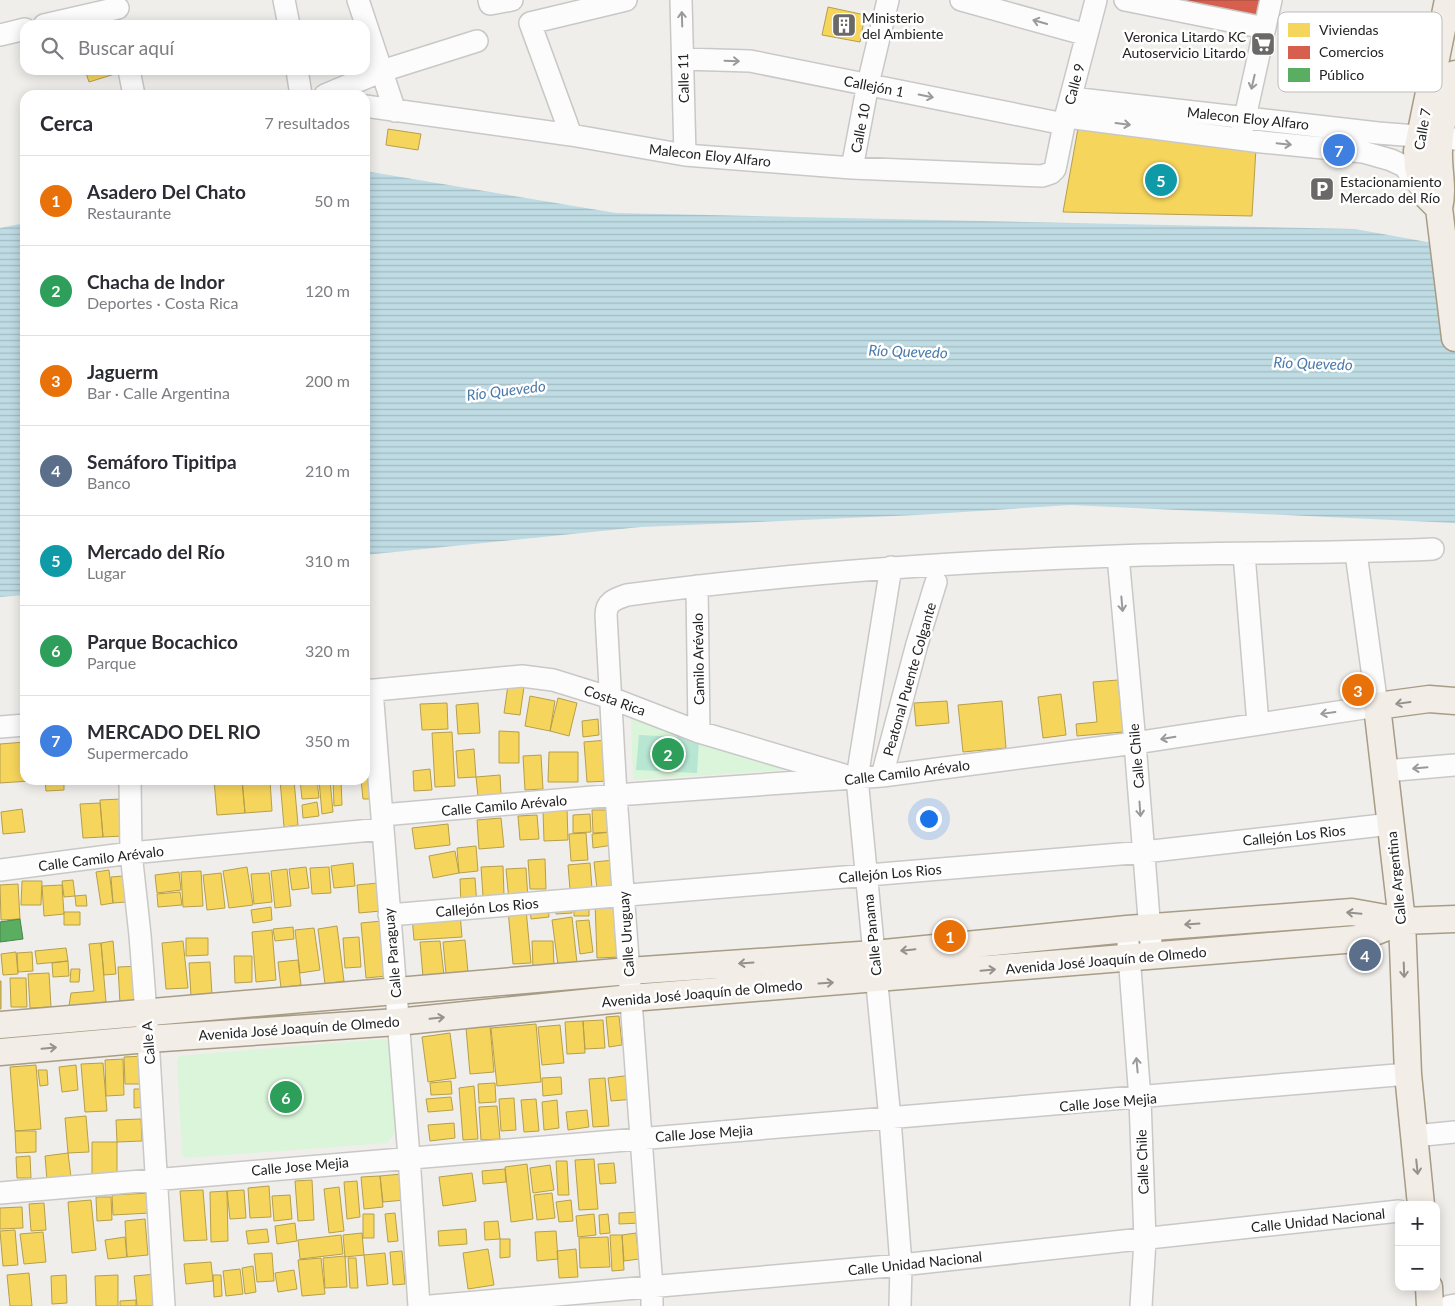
<!DOCTYPE html>
<html lang="es">
<meta charset="utf-8">
<style>
:root{--surface:#fff;--page:#f7f7f7;--text:#2b2b33;--muted:#7c7c81;--line:#e1e1e2;--accent:#7c3aed}
body{margin:0;font-family:Lato,sans-serif;background:var(--page);color:var(--text)}
.controls{position:absolute;right:15px;bottom:15px;display:grid;overflow:hidden;border-radius:10px;box-shadow:0 2px 12px #0003}
.controls button{width:45px;height:45px;display:grid;place-items:center;padding:0;border:0;border-bottom:1px solid var(--line);background:var(--surface);color:var(--text);font:25px sans-serif}
.you{position:absolute;left:928px;top:818px;width:18px;height:18px;margin:-12px;border:4px solid #fff;border-radius:50%;background:#1a73e8;box-shadow:0 0 0 8px #1a73e833}
.badge{display:grid;place-items:center;width:32px;height:32px;border-radius:50%;background:var(--accent);color:#fff;font-size:16px;font-weight:700}
.pin{position:absolute;translate:-50% -50%;border:2px solid #fff;box-shadow:0 1px 5px #0006}
.list{margin:0;padding:0;list-style:none}
h2{display:flex;justify-content:space-between;align-items:center;height:65px;margin:0;padding:0 20px;font-size:21px}
h2 small{font-size:16px;font-weight:400;color:var(--muted)}
.list li{display:grid;grid-template-columns:32px 1fr auto;gap:15px;align-items:center;box-sizing:border-box;height:90px;padding:0 20px;border-top:1px solid var(--line)}
.list b{display:block;font-size:19px;white-space:nowrap}
.list p{margin:0;font-size:16px;white-space:nowrap;color:var(--muted)}
.list em{font-size:16px;font-style:normal;color:var(--muted)}
.icon{flex:none;width:28px;height:28px;fill:none;stroke:currentColor;stroke-width:2;stroke-linecap:round;stroke-linejoin:round}
.map{position:relative;flex:none;width:1455px;height:1306px;overflow:hidden}
.search{position:absolute;background:var(--surface);box-shadow:0 2px 12px #0003;left:20px;top:20px;width:350px;height:55px;display:flex;align-items:center;gap:12px;box-sizing:border-box;padding:0 18px;border-radius:15px;color:var(--muted);font-size:19px}
.panel{position:absolute;background:var(--surface);box-shadow:0 2px 12px #0003;left:20px;top:90px;width:350px;height:695px;border-radius:15px}
.map>svg:first-child{display:block}
</style>
<div class="map">
<svg width="1455" height="1306" viewBox="0 0 1455 1306">
<defs>
<pattern id="water-rules" width="6" height="5" patternUnits="userSpaceOnUse" patternTransform="scale(1.25)"><rect width="6" height="5" fill="#bfdbe3"/><path d="M0 2.5h6" fill="none" stroke="#a4bcc2"/></pattern>
</defs>
<rect width="100%" height="100%" fill="#f0eeeb"/>
<path fill="#daf5da" d="M635,715l149,55 -151,10 -2,-62z
M384,1039l5,3 7,90 -9,11 -201,15 -4,-3 -5,-94 2,-5z"/>
<path fill="#b7e6d2" d="M639,735l60,3 -2,35 -61,-3z"/>
<path fill="url(#water-rules)" d="M365,171l251,42 739,16 100,18v276l-384,-18 -154,10 -276,12 -276,28z
M25,223v372l-25,2v-369z"/>
<path fill="#f6d55c" stroke="#b69f4b" d="M828,7l37,8 -5,27 -38,-7z
M85,70h32l1,3 -29,9z
M1079,123l177,25 -4,68 -189,-4z
M388,129l33,5 -3,16 -32,-5z
M1118,680l5,52 -46,4 -1,-12 21,-2 -4,-40z
M508,685l16,2 -4,28 -16,-2z
M1061,694l5,41 -23,3 -5,-41z
M530,696l25,5 -5,30 -25,-5z
M558,698l19,5 -8,33 -19,-5z
M947,701l2,22 -33,3 -2,-23z
M1002,701l4,47 -43,4 -5,-47z
M447,703l1,26 -26,1 -2,-26z
M478,703l2,30 -22,1 -2,-29z
M598,719l1,16 -16,2 -1,-16z
M499,731l20,1v31h-20z
M452,732l3,54 -20,1 -3,-54z
M607,740l3,41 -23,1 -3,-40z
M25,742v38l5,1 -30,2v-39z
M474,749l2,28 -18,1 -2,-27z
M549,752h29v30h-30z
M541,755l2,34 -18,1 -2,-34z
M430,769l2,21 -18,1 -1,-20z
M367,774l3,25h-7l-2,-19h4v-5z
M500,775l1,19 -23,2 -2,-19z
M45,780h19v10l-18,1z
M214,780h28l3,33 -28,2z
M242,780h28l2,31 -27,2z
M280,780h14l4,45 -14,2z
M300,780h17l2,18 -17,1z
M319,780h11l3,32 -11,2z
M333,780h8l1,25 -8,1z
M121,799l2,37 -20,1 -3,-37z
M317,802l2,14 -16,2 -1,-13z
M100,803l3,34 -20,1 -3,-34z
M22,809l3,23 -22,2 -2,-22z
M567,809l1,31 -24,1 -1,-31z
M592,810h19l1,22 -19,1z
M590,814l1,18 -18,1v-18z
M537,815l2,24 -19,1 -2,-24z
M501,818l3,29 -25,2 -2,-29z
M448,824l2,21 -35,4 -3,-21z
M612,832l1,13 -20,3 -1,-14z
M586,833l2,27 -17,1 -2,-27z
M476,846l2,25 -19,2 -2,-25z
M455,851l4,22 -26,5 -4,-22z
M545,859l1,30h-16l-2,-29z
M614,860l3,27 -20,2 -3,-27z
M353,863l2,23 -21,2 -3,-22z
M590,863l2,25 -22,1 -2,-24z
M503,866l1,29 -21,1 -2,-29z
M247,867l6,38 -24,3 -6,-37z
M306,867l3,21 -17,2 -3,-21z
M329,867l2,26 -19,1 -2,-26z
M526,868l2,31 -19,2 -3,-32z
M287,869l4,37 -16,2 -4,-37z
M109,870l4,33 -12,2 -5,-33z
M201,871l2,35 -20,1 -2,-35z
M179,872l2,18 -24,3 -2,-18z
M221,873l4,35 -18,2 -4,-35z
M269,873l3,29 -18,2 -3,-30z
M123,876l3,26 -13,1 -2,-26z
M475,878l2,28 -16,1 -1,-28z
M73,880l2,16 -11,1 -2,-16z
M22,881h20l-1,24h-20z
M378,883l3,28 -22,2 -2,-28z
M18,884l2,35 -19,1 -1,-35z
M62,885l2,29 -20,2 -2,-30z
M180,892l2,13 -24,2 -1,-13z
M86,895l1,11h-11l-1,-10z
M619,901l2,56 -24,1 -2,-56z
M574,902h15v14h-15z
M571,903l1,10 -16,1 -1,-9z
M271,907l1,13 -19,3 -2,-13z
M548,907l1,10 -18,2 -1,-10z
M526,909l5,54 -18,1 -5,-54z
M64,912h16v13h-16z
M460,913l2,24 -48,3 -2,-23z
M572,917l5,46 -19,2 -6,-45z
M589,920l4,32 -13,2 -4,-33z
M382,921l5,55 -21,2 -5,-55z
M337,926l7,55 -19,3 -7,-55z
M293,927l1,12 -19,2 -2,-12z
M314,928l6,42 -20,3 -5,-43z
M272,930l4,50 -20,2 -4,-50z
M359,937l2,30 -16,1 -2,-30z
M186,938h22v17l-22,1z
M465,940l3,32 -22,2 -3,-32z
M113,941l3,33 -12,1 -3,-32z
M183,941l5,47 -22,1 -4,-46z
M440,941l4,34 -21,2 -3,-35z
M532,941h21l1,26 -21,1z
M101,943l5,59 -37,4 2,-13 23,-2 -5,-47z
M66,948l2,13 -31,3 -2,-13z
M16,952l2,22 -15,1 -2,-21z
M32,952l1,19 -15,1 -1,-19z
M234,956h18v26l-17,1z
M298,960l3,25 -20,3 -3,-26z
M68,961l1,15 -16,1 -1,-14z
M210,962l2,33 -21,1 -2,-33z
M141,966l1,37 -22,1 -2,-37z
M71,969h9l-1,13h-9z
M49,973l2,34 -21,1 -2,-34z
M10,978h16l1,29h-16z
M0,981h1v28h-1z
M619,1016l3,29 -13,2 -3,-30z
M603,1020l2,28 -20,1 -2,-28z
M583,1021l2,32 -18,1 -2,-32z
M536,1024l5,58 -44,4 -6,-58z
M560,1025l4,38 -22,2 -4,-38z
M490,1026l4,46 -24,2 -4,-46z
M450,1033l6,45 -28,4 -6,-45z
M145,1056l1,28h-21l-1,-27z
M123,1059l1,36 -18,1 -1,-36z
M103,1063l4,48 -22,1 -4,-48z
M36,1065l5,64 -26,2 -5,-64z
M76,1065l2,25 -16,2 -3,-25z
M38,1070h9l1,15 -8,1z
M632,1075l3,24 -24,2 -3,-23z
M561,1077l1,17 -19,2 -1,-18z
M605,1078l4,48 -16,1 -4,-48z
M451,1081l1,13 -21,1 -1,-12z
M495,1083l1,19 -17,1 -1,-19z
M474,1086l4,53 -15,1 -4,-52z
M134,1089h15v18l-15,1z
M451,1097l2,13 -25,2 -2,-13z
M514,1098l2,32 -15,1 -2,-32z
M536,1099l3,32 -15,1 -3,-32z
M557,1100l2,28 -15,2 -2,-28z
M497,1106l3,33 -19,1 -2,-33z
M587,1110l2,17 -21,3 -2,-18z
M86,1116l3,36 -21,1 -3,-35z
M141,1119l1,22 -25,1 -1,-22z
M454,1123l1,15 -25,3 -2,-16z
M15,1131h21v21l-20,1z
M92,1142h25v32h-25z
M68,1153l3,24 -24,3 -2,-24z
M30,1156l1,22h-14l-1,-21z
M594,1159l4,50 -19,1 -4,-50z
M556,1161h11l2,34h-11z
M614,1163l2,20 -16,1 -2,-20z
M527,1164l6,55 -22,3 -6,-55z
M550,1165l4,25 -21,3 -3,-25z
M505,1169l1,13 -23,2 -1,-13z
M472,1173l4,28 -33,5 -4,-29z
M402,1174l3,26 -22,2 -3,-26z
M380,1176l3,31 -19,2 -3,-32z
M312,1180l2,40 -16,1 -3,-40z
M357,1181l3,36 -13,2 -3,-37z
M269,1186l2,31 -21,1 -2,-30z
M339,1187l5,44 -15,2 -5,-44z
M203,1190l4,50 -23,1 -4,-50z
M244,1190l2,28 -16,1 -3,-28z
M227,1191l1,50 -17,1 -1,-50z
M149,1193l1,20 -37,2 -1,-20z
M552,1193l3,25 -18,2 -3,-25z
M290,1195l2,24 -18,2 -2,-25z
M96,1197h15l1,23 -15,1z
M91,1200l5,50 -24,3 -4,-51z
M571,1200l2,21 -14,1 -3,-20z
M44,1203l2,27 -15,1 -2,-27z
M22,1207l1,21 -23,1v-21z
M640,1212l1,11 -22,1v-11z
M395,1213l3,28 -10,1 -3,-28z
M363,1214h11v24h-11z
M594,1214l2,21 -18,2 -2,-21z
M608,1214l2,19 -10,1 -1,-19z
M145,1219l3,36 -21,2 -2,-36z
M498,1221l2,18 -15,1 -1,-18z
M295,1223l2,18 -20,3 -2,-18z
M267,1229l2,13 -21,2 -2,-13z
M466,1229l1,15 -28,2 -1,-15z
M15,1230l3,35 -15,1 -3,-35z
M556,1231l2,28 -21,2 -2,-29z
M43,1232l3,30 -22,2 -4,-30z
M362,1233l2,22 -19,2 -2,-22z
M636,1233l3,26 -15,2 -2,-26z
M341,1235l2,19 -43,5 -2,-19z
M610,1235h12l2,35 -12,1z
M125,1237l2,20 -19,2 -3,-19z
M608,1237l2,30 -30,1 -1,-30z
M500,1239h10v18l-10,1z
M488,1249l6,36 -26,4 -5,-36z
M576,1249l2,28 -19,1 -2,-27z
M402,1251l3,33 -12,1 -3,-33z
M272,1253l2,28 -17,1 -3,-28z
M385,1253l3,31 -21,2 -3,-31z
M345,1256l2,31 -22,1 -2,-30z
M321,1258l4,36 -23,2 -4,-36z
M348,1258h8l2,30h-8z
M211,1262l2,19 -27,3 -2,-20z
M253,1266l3,26 -11,2 -3,-26z
M240,1269l3,25 -17,2 -3,-25z
M294,1270l3,19 -19,3 -3,-19z
M29,1273l3,33h-22l-3,-31z
M157,1274l3,32h-23l-3,-30z
M66,1275l1,28 -15,1 -1,-28z
M118,1275v31h-22l-1,-30z
M213,1275h8l1,21 -8,1z
M136,1300v6h-16v-5z"/>
<path fill="#d6604d" stroke="#a04d40" d="M1154,0h109l-4,19z"/>
<path fill="#5aae61" stroke="#49844e" d="M20,919l3,20 -23,3v-20z"/>
<g fill="none" stroke-linecap="round" stroke-linejoin="round">
<defs>
<path id="minor" d="M284,0l5,25
M358,0l37,111
M489,0l1,4 22,-4
M681,0l4,155
M961,0l126,35
M1125,0l140,28
M44,25l74,-17
M0,35l25,-6
M683,59l67,2 314,63
M129,70l5,25
M297,70l4,25
M325,95l57,-24 95,-30
M1071,98l307,35 77,6
M365,106l206,29 114,20 167,13 190,8 9,-3 4,-4 11,-54 30,-115
M1066,115l9,3 187,24 101,10 28,8 13,6 18,23
M1242,131l29,-131
M571,135l-41,-112 96,-23
M852,168l16,-84 20,-84
M1244,554l14,170
M1118,556l17,187 17,213
M891,567l-34,211 33,341 11,146 -1,41
M697,586l2,146
M372,690l37,467 10,149
M365,691l157,-15 31,4 58,18 88,34 145,43
M0,727l25,-2
M1385,771l70,-6
M882,776l35,-132 19,-62
M130,780l1,73 9,82 8,104 16,267
M382,815l234,-20 266,-19 253,-33 242,-37 -21,-153
M0,870l131,-17 251,-24
M389,915l755,-63 247,-28
M1127,929l13,170 5,141 -4,66
M1414,1136l41,-4
M0,1193c469,-43 939,-75 1408,-119
M431,1306l470,-41 498,-54
M652,1306v-18l-36,-493 -10,-180c0,-13 9,-16 21,-20 162,-22 326,-33 489,-39 106,-4 212,-2 317,-7
M1449,1306l6,-1"/>
<path id="major" d="M1455,74c-6,24 -16,51 -16,76 -1,20 5,38 0,58l16,130
M1439,208l-12,-12 -9,-28 -1,-17 31,-151
M0,1025l629,-54 245,-17 253,-25 225,-17 50,9 53,-2
M0,1052l148,-13 249,-17 234,-24 726,-59 45,-18
M1421,1205l-13,-131 -6,-153 -25,-215 52,-7 26,2
M1429,1287l1,19"/>
</defs>
<use href="#minor" stroke="#c9c8c7" stroke-width="24"/>
<use href="#major" stroke="#a79c86" stroke-width="29"/>
<use href="#minor" stroke="#fdfcfc" stroke-width="21"/>
<use href="#major" stroke="#f3ede7" stroke-width="26"/>
</g>
<defs><path id="oneway-shaft" d="M-6 0H5M1.5-3L5.5 0L1.5 3" fill="none" stroke-width="1.6" stroke-linecap="round" stroke-linejoin="round" transform="scale(1.25)"/></defs>
<g stroke="#9a9a9a">
<use href="#oneway-shaft" transform="translate(682 19) rotate(-92)"/>
<use href="#oneway-shaft" transform="translate(1040 22) rotate(-164)"/>
<use href="#oneway-shaft" transform="translate(732 61) rotate(2)"/>
<use href="#oneway-shaft" transform="translate(1253 82) rotate(103)"/>
<use href="#oneway-shaft" transform="translate(926 96) rotate(11)"/>
<use href="#oneway-shaft" transform="translate(1123 124) rotate(7)"/>
<use href="#oneway-shaft" transform="translate(1284 144) rotate(6)"/>
<use href="#oneway-shaft" transform="translate(1122 604) rotate(85)"/>
<use href="#oneway-shaft" transform="translate(1328 713) rotate(172)"/>
<use href="#oneway-shaft" transform="translate(1168 738) rotate(171)"/>
<use href="#oneway-shaft" transform="translate(1420 768) rotate(175)"/>
<use href="#oneway-shaft" transform="translate(1140 809) rotate(86)"/>
<use href="#oneway-shaft" transform="translate(1137 1065) rotate(-95)"/>
</g>
<g stroke="#95928e">
<use href="#oneway-shaft" transform="translate(1403 703) rotate(172)"/>
<use href="#oneway-shaft" transform="translate(1354 913) rotate(-175)"/>
<use href="#oneway-shaft" transform="translate(1192 924) rotate(176)"/>
<use href="#oneway-shaft" transform="translate(908 950) rotate(174)"/>
<use href="#oneway-shaft" transform="translate(746 963) rotate(176)"/>
<use href="#oneway-shaft" transform="translate(988 970) rotate(-5)"/>
<use href="#oneway-shaft" transform="translate(1404 970) rotate(88)"/>
<use href="#oneway-shaft" transform="translate(826 983) rotate(-4)"/>
<use href="#oneway-shaft" transform="translate(437 1018) rotate(-6)"/>
<use href="#oneway-shaft" transform="translate(49 1048) rotate(-5)"/>
<use href="#oneway-shaft" transform="translate(1417 1167) rotate(84)"/>
</g>
<defs>
<symbol id="building-square" viewBox="-11 -11 22 22"><rect x="-9" y="-9" width="18" height="18" rx="4" fill="#6a6968" stroke="#fff"/><path d="M-4-6H4V6H1V3H-1V6H-4ZM-2.5-4.3h1.7v1.8h-1.7ZM.8-4.3h1.7v1.8H.8ZM-2.5-1h1.7V.8h-1.7ZM.8-1h1.7V.8H.8Z" fill="#fff"/></symbol>
<symbol id="supermarket-square" viewBox="-11 -11 22 22"><rect x="-9" y="-9" width="18" height="18" rx="4" fill="#6a6968" stroke="#fff"/><path d="M-6-5.5h2.5l.6 2H6L4.5 2H-2.5L-4.4-4H-6ZM-1.5 3.2a1.3 1.3 0 1 0 .1 0ZM3 3.2a1.3 1.3 0 1 0 .1 0Z" fill="#fff"/></symbol>
<symbol id="parking-square" viewBox="-11 -11 22 22"><rect x="-9" y="-9" width="18" height="18" rx="4" fill="#6a6968" stroke="#fff"/><path d="M-3.5-5.5H1a3.5 3.5 0 0 1 0 7H-1V5.5H-3.5ZM-1-3.4V-.6H.8a1.4 1.4 0 0 0 0-2.8Z" fill="#fff"/></symbol>
</defs>
<g fill-rule="evenodd">
<use href="#building-square" x="830" y="11" width="28" height="28"/>
<use href="#supermarket-square" x="1249" y="30" width="28" height="28"/>
<use href="#parking-square" x="1308" y="175" width="28" height="28"/>
</g>
<g text-anchor="middle" dominant-baseline="central" stroke-width="5" stroke-linejoin="round" paint-order="stroke">
<g font-size="14" fill="#222" stroke="#fff" text-anchor="start">
<text x="862" y="17">Ministerio<tspan x="862" dy="16">del Ambiente</tspan></text>
<text x="1246" y="36" text-anchor="end">Veronica Litardo KC<tspan x="1246" dy="16">Autoservicio Litardo</tspan></text>
<text x="1340" y="181">Estacionamiento<tspan x="1340" dy="16">Mercado del Río</tspan></text>
</g>
<g font-size="14" fill="#222" stroke="#fff">
<text transform="translate(683 78) rotate(-91)">Calle 11</text>
<text transform="translate(1074 84) rotate(-75)">Calle 9</text>
<text transform="translate(874 86) rotate(11)">Callejón 1</text>
<text transform="translate(1248 118) rotate(6)">Malecon Eloy Alfaro</text>
<text transform="translate(860 128) rotate(-79)">Calle 10</text>
<text transform="translate(1422 129) rotate(-80)">Calle 7</text>
<text transform="translate(710 155) rotate(6)">Malecon Eloy Alfaro</text>
<text transform="translate(698 659) rotate(-91)">Camilo Arévalo</text>
<text transform="translate(909 679) rotate(-74)">Peatonal Puente Colgante</text>
<text transform="translate(615 700) rotate(20)">Costa Rica</text>
<text transform="translate(1136 756) rotate(-95)">Calle Chile</text>
<text transform="translate(907 772) rotate(-7)">Calle Camilo Arévalo</text>
<text transform="translate(504 805) rotate(-5)">Calle Camilo Arévalo</text>
<text transform="translate(1294 835) rotate(-6)">Callejón Los Rios</text>
<text transform="translate(101 858) rotate(-7)">Calle Camilo Arévalo</text>
<text transform="translate(890 873) rotate(-5)">Callejón Los Rios</text>
<text transform="translate(1396 878) rotate(-96)">Calle Argentina</text>
<text transform="translate(487 907) rotate(-5)">Callejón Los Rios</text>
<text transform="translate(626 934) rotate(-94)">Calle Uruguay</text>
<text transform="translate(872 935) rotate(-96)">Calle Panama</text>
<text transform="translate(392 953) rotate(-95)">Calle Paraguay</text>
<text transform="translate(1106 960) rotate(-5)">Avenida José Joaquín de Olmedo</text>
<text transform="translate(702 993) rotate(-5)">Avenida José Joaquín de Olmedo</text>
<text transform="translate(299 1028) rotate(-4)">Avenida José Joaquín de Olmedo</text>
<text transform="translate(148 1043) rotate(-95)">Calle A</text>
<text transform="translate(1108 1102) rotate(-5)">Calle Jose Mejia</text>
<text transform="translate(704 1133) rotate(-4)">Calle Jose Mejia</text>
<text transform="translate(1142 1162) rotate(-92)">Calle Chile</text>
<text transform="translate(300 1166) rotate(-5)">Calle Jose Mejia</text>
<text transform="translate(1318 1220) rotate(-6)">Calle Unidad Nacional</text>
<text transform="translate(915 1263) rotate(-6)">Calle Unidad Nacional</text>
</g>
<g font-size="15" font-style="italic" fill="#4a7aab" stroke="#fff">
<text transform="translate(908 351) rotate(2)">Río Quevedo</text>
<text transform="translate(1313 363) rotate(2)">Río Quevedo</text>
<text transform="translate(506 390) rotate(-7)">Río Quevedo</text>
</g>
</g>
<rect x="1278" y="12" width="164" height="80" rx="8" fill="#fff" stroke="#bdbdbd" stroke-width="1"/>
<rect x="1288" y="23" width="22" height="14" fill="#f6d55c"/>
<rect x="1288" y="46" width="22" height="13" fill="#d6604d"/>
<rect x="1288" y="68" width="22" height="14" fill="#5aae61"/>
<g font-size="14" fill="#222">
<text x="1319" y="35">Viviendas</text>
<text x="1319" y="57">Comercios</text>
<text x="1319" y="80">Público</text>
</g>
</svg>
<div class="controls">
<button>+</button>
<button>−</button>
</div>
<div class="you"></div>
<div class="pin badge" style="left:950px;top:936px;background:#e8710a">1</div>
<div class="pin badge" style="left:668px;top:754px;background:#2e9e5b">2</div>
<div class="pin badge" style="left:1358px;top:690px;background:#e8710a">3</div>
<div class="pin badge" style="left:1365px;top:955px;background:#5c6f8a">4</div>
<div class="pin badge" style="left:1161px;top:180px;background:#0f9aa8">5</div>
<div class="pin badge" style="left:286px;top:1097px;background:#2e9e5b">6</div>
<div class="pin badge" style="left:1339px;top:150px;background:#3f7fe0">7</div>
<div class="search"><svg class="icon" aria-label="search" viewBox="0 0 24 24"><circle cx="10" cy="10" r="6"/><path d="M15 15l6 6"/></svg>Buscar aquí</div>
<section class="panel">
<h2>Cerca<small>7 resultados</small></h2>
<ul class="list">
<li><span class="badge" style="background:#e8710a">1</span><div><b>Asadero Del Chato</b><p>Restaurante</p></div><em>50 m</em></li>
<li><span class="badge" style="background:#2e9e5b">2</span><div><b>Chacha de Indor</b><p>Deportes · Costa Rica</p></div><em>120 m</em></li>
<li><span class="badge" style="background:#e8710a">3</span><div><b>Jaguerm</b><p>Bar · Calle Argentina</p></div><em>200 m</em></li>
<li><span class="badge" style="background:#5c6f8a">4</span><div><b>Semáforo Tipitipa</b><p>Banco</p></div><em>210 m</em></li>
<li><span class="badge" style="background:#0f9aa8">5</span><div><b>Mercado del Río</b><p>Lugar</p></div><em>310 m</em></li>
<li><span class="badge" style="background:#2e9e5b">6</span><div><b>Parque Bocachico</b><p>Parque</p></div><em>320 m</em></li>
<li><span class="badge" style="background:#3f7fe0">7</span><div><b>MERCADO DEL RIO</b><p>Supermercado</p></div><em>350 m</em></li>
</ul>
</section>
</div>
